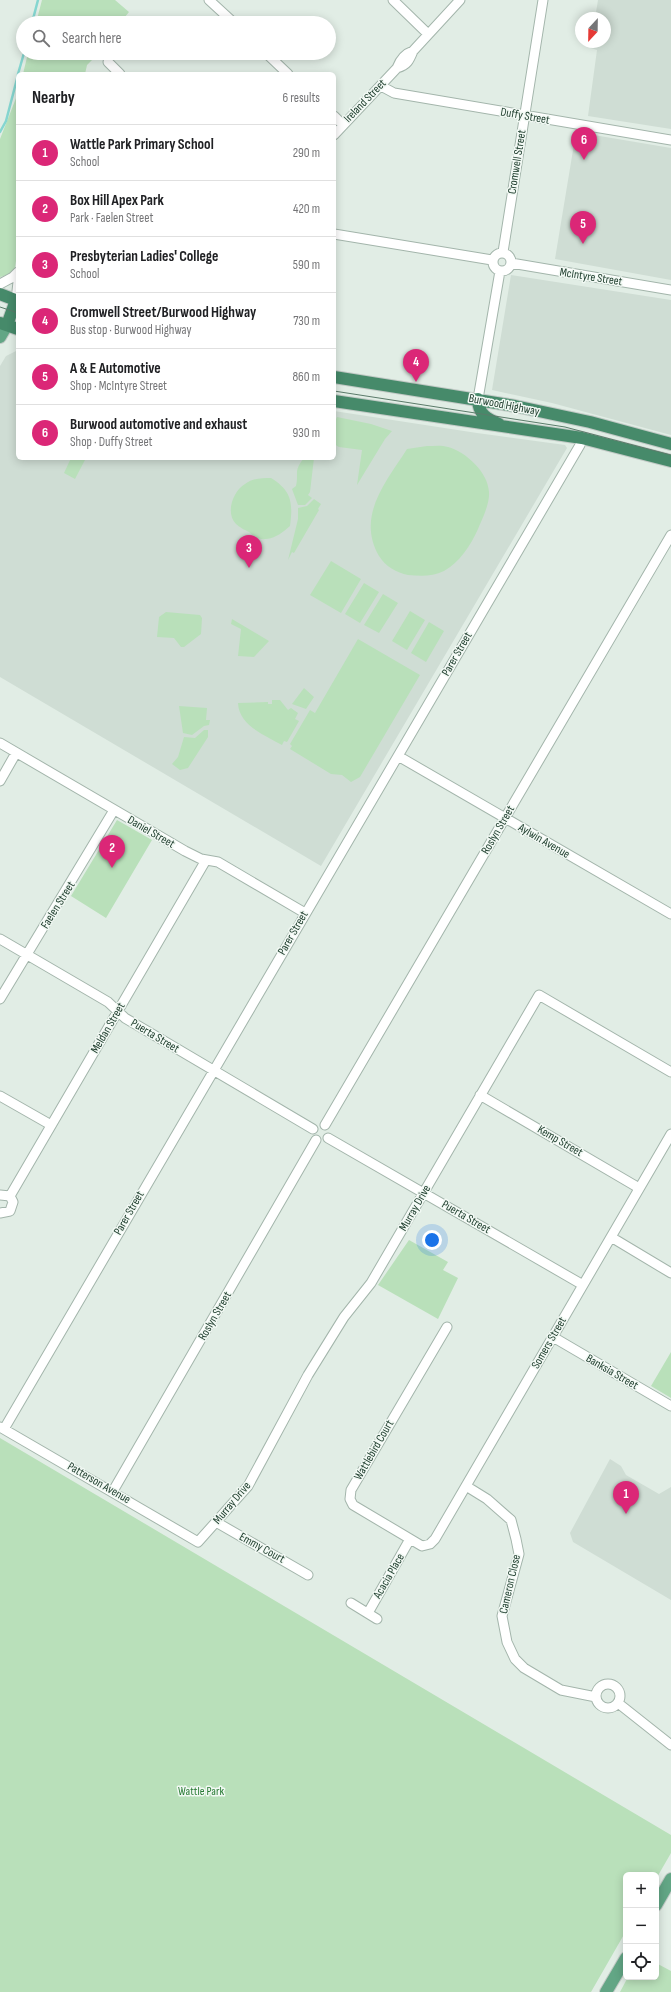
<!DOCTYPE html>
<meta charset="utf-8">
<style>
:root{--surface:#fff;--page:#f2f2f2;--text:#202124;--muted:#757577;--line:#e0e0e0;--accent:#db2777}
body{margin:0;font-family:"Sofia Sans Condensed",sans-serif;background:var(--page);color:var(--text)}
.controls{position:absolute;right:12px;bottom:12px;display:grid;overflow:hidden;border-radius:6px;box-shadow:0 2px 10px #0003}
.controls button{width:36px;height:36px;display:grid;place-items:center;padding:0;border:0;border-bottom:1px solid var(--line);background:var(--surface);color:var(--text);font:20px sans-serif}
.compass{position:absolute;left:575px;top:12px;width:36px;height:36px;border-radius:50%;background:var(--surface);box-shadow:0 2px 10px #0003;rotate:202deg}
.you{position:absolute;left:432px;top:1240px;width:14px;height:14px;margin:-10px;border:3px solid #fff;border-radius:50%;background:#1a73e8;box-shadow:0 0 0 6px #1a73e833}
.badge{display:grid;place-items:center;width:26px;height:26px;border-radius:50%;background:var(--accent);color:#fff;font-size:13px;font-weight:700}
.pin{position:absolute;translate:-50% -33px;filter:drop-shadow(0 1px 2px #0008)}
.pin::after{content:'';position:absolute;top:21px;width:14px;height:12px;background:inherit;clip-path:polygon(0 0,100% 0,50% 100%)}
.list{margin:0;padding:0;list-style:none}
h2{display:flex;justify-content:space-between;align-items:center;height:52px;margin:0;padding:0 16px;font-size:17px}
h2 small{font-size:13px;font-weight:400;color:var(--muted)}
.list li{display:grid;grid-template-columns:26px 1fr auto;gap:12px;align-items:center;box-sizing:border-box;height:56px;padding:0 16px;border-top:1px solid var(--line)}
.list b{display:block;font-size:15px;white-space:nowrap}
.list p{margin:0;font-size:13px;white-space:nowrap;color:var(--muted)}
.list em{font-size:13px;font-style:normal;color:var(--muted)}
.icon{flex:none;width:22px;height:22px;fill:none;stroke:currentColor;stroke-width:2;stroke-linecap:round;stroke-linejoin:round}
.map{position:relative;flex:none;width:671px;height:1992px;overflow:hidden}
.search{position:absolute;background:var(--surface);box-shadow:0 2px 10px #0003;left:16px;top:16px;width:320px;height:44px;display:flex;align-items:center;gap:10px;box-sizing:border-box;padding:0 14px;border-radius:22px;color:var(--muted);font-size:15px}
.panel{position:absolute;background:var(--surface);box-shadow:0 2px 10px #0003;left:16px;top:72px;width:320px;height:388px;border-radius:6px}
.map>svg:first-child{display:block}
</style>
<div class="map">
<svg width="671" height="1992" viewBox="0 0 671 1992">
<rect width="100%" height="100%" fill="#e1ede5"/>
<path fill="#cfddd4" d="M598,0h73v129l-83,-13 9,-66 -6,-2 1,-6h13v-24h-10z
M576,132l95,16v132l-116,-21z
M511,275l160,25v135l-119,-32 -60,-13z
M18,350v108h316v-47l143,22 88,12 2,3 -246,418 -321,-189v-311l6,-10z
M610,1459l11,7 5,9 33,19 12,-7v113l-98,-58 -3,-9z"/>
<path fill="#b9e0ba" d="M42,0h73l14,12 -9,11h-84z
M28,53h71l-12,12 -2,9h-62z
M18,93v156l-4,24 -14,4v-138z
M337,417l34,7 21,7 -7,8 -28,46 5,-35 -23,-3 -5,-3v-20z
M427,446c7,0 15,-1 21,1 18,5 40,25 41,45 1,12 -7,27 -11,37 -7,16 -19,34 -34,42 -12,6 -24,5 -36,4 -11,-2 -23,-9 -29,-19 -23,-40 7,-74 28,-107z
M71,458h15l-11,21 -11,-6z
M304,458h10l-4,34 -2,3 4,3 -7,7h-7l-6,-16 4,-3c3,-14 -3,-14 8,-28z
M271,478c21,13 22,25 19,48 -7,6 -14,12 -24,13 -7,1 -12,-3 -17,-7 -4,-2 -10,-5 -13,-8 -11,-11 -3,-33 9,-40 8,-6 17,-6 26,-6z
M314,499l7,5 -3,5 1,1 -25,43 -2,-1 -4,8 10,-41v-11l9,-2z
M331,561l30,18 -20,34 -31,-18z
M364,583l15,9 -19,31 -15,-9z
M383,594l15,9 -19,30 -15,-8z
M410,611l15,9 -18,30 -15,-9z
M166,612l34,3 2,3 -1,16 -17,13h-3l-7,-9 -17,-1 2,-20z
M232,619l37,22 -15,16 -16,-1 3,-27 -10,-5z
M429,622l15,9 -18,31 -15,-9z
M358,639l62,36 -60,102 -9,5 -9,-7 -11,-1 -41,-25 2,-3 -2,-2 20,-34 5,3z
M304,688l10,9 -8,12 -14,-5z
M272,700h8l8,10 3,-2 7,5 -3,6 4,2 -12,21 -3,-1 -2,4c-17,-10 -43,-19 -44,-42l30,-1v2h4z
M179,706l28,2 -1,12h4l-1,5 -5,1 -12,9 -9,-2z
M204,730h4v7l-20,31 -8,2 -8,-6 6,-7 6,-20 11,1z
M117,820l35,20 -46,78 -35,-22z
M409,1240l39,22 -5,8 15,8 -20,41 -60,-34z
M671,1352v46l-20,-12z
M0,1438l671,397v18l-15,26v-4h-30v56l-35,61h-591z
M656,1963l15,8v21h-51l8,-15h28z"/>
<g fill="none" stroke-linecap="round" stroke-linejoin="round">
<path stroke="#85d6d0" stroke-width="2.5" d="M32,23l6,-23
M18,74l6,-21
M0,132l6,-11 12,-46"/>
<defs>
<path id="minor" d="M209,0l25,23
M393,0l35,34
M266,53l22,21
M108,62l12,12
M397,68c10,-3 12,-7 16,-17l47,-51
M381,86l13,7 277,47
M334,116l9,9
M334,135l63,-67c3,-8 7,-14 16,-17
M334,234l158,26
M503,252l40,-252
M493 262a9 9 0 1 1 18 0a9 9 0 1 1-18 0Z
M511,263l160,27
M0,284l13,-7 5,-5
M16,300l2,-18
M478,399l22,-128
M0,743l185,108 16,8 17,3 87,51
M398,756l273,158
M0,781l16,-28
M0,939l108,63 17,16 188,111
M0,999l114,-189
M480,1095l159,93
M0,1096l51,29
M325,1125l346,-590
M328,1138l255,147
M0,1195l10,1 3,6 -3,9 -10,2
M10,1196l196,-336
M611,1237l60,36
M447,1327l-96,163 -1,9 3,6 69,41 8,-2 5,-5 236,-405
M553,1337l118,69
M0,1427l198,115 50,-56 60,-111 36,-58 27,-34 168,-288 132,77
M4,1429l576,-984 2,-7
M466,1486l21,13 24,21 5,19 3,15 -17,62 5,26 8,17 9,9 37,22 35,7
M113,1491l203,-351
M216,1522l92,53
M351,1603l26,16
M368,1613l42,-74
M596 1696a12 12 0 1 1 24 0a12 12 0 1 1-24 0Z
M618,1703l53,42"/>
<path id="primary" d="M0,337l7,-12
M656,1905l15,-26
M606,1992l20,-34"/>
<path id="trunk" d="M0,294l18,7
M0,323l18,6
M7,325l9,-25
M334,377l181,29 75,16 81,22
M478,399c0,15 9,20 21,25
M334,401l248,37 89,23"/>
</defs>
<use href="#minor" stroke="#a3b5ab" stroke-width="11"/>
<use href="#primary" stroke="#c1c9c5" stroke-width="14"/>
<use href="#trunk" stroke="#c1c9c5" stroke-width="14"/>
<use href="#minor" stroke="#fff" stroke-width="9"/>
<use href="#primary" stroke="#62a685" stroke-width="12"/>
<use href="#trunk" stroke="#468a6a" stroke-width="12"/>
<path stroke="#5b7b6a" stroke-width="1" d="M0,307l18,6
M334,391l231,36 106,28"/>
</g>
<g text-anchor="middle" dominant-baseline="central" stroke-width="3" stroke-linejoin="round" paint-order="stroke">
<g font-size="12" fill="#203f2f" stroke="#f2f9f4">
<text transform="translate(365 101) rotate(-46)">Ireland Street</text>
<text transform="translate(525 116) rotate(10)">Duffy Street</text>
<text transform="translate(517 162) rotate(-81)">Cromwell Street</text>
<text transform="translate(591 277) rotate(9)">McIntyre Street</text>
<text transform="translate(504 405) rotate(11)">Burwood Highway</text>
<text transform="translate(457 654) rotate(-60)">Parer Street</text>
<text transform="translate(498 830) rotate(-60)">Roslyn Street</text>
<text transform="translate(151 832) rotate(30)">Daniel Street</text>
<text transform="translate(544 841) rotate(30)">Aylwin Avenue</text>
<text transform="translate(58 905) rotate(-58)">Faelen Street</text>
<text transform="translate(293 933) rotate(-60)">Parer Street</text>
<text transform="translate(108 1028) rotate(-60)">Meldan Street</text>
<text transform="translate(155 1036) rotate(31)">Puerta Street</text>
<text transform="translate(560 1141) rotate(30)">Kemp Street</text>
<text transform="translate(415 1208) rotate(-60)">Murray Drive</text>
<text transform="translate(129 1213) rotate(-60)">Parer Street</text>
<text transform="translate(466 1217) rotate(30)">Puerta Street</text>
<text transform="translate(215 1316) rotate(-60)">Roslyn Street</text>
<text transform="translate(549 1343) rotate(-60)">Somers Street</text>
<text transform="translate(612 1372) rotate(30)">Banksia Street</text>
<text transform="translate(374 1450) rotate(-60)">Wattlebird Court</text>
<text transform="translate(99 1483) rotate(30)">Patterson Avenue</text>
<text transform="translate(232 1503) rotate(-50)">Murray Drive</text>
<text transform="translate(262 1548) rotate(29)">Emmy Court</text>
<text transform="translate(389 1576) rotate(-60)">Acacia Place</text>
<text transform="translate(510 1584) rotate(-77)">Cameron Close</text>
</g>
<g font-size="12" fill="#277a33" stroke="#f2f9f4">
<text x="201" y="1791">Wattle Park</text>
</g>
</g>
</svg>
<div class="controls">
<button>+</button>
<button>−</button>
<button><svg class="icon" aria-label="locate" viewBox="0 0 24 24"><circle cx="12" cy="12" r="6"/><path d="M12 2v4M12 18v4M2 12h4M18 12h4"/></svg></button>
</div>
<svg class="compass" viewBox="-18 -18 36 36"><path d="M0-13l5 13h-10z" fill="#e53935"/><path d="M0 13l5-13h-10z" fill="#757577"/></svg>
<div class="you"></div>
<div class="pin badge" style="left:626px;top:1514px">1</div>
<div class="pin badge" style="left:112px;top:868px">2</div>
<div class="pin badge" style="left:249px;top:568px">3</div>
<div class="pin badge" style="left:416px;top:382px">4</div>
<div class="pin badge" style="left:583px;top:244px">5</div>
<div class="pin badge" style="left:584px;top:160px">6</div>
<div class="search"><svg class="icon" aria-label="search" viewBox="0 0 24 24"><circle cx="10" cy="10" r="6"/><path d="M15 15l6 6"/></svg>Search here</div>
<section class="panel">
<h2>Nearby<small>6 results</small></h2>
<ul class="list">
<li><span class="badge">1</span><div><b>Wattle Park Primary School</b><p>School</p></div><em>290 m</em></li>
<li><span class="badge">2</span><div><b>Box Hill Apex Park</b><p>Park · Faelen Street</p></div><em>420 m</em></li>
<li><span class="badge">3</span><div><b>Presbyterian Ladies' College</b><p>School</p></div><em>590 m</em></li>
<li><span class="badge">4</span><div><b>Cromwell Street/Burwood Highway</b><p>Bus stop · Burwood Highway</p></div><em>730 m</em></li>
<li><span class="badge">5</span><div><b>A &amp; E Automotive</b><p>Shop · McIntyre Street</p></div><em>860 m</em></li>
<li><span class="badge">6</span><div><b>Burwood automotive and exhaust</b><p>Shop · Duffy Street</p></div><em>930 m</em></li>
</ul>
</section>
</div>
